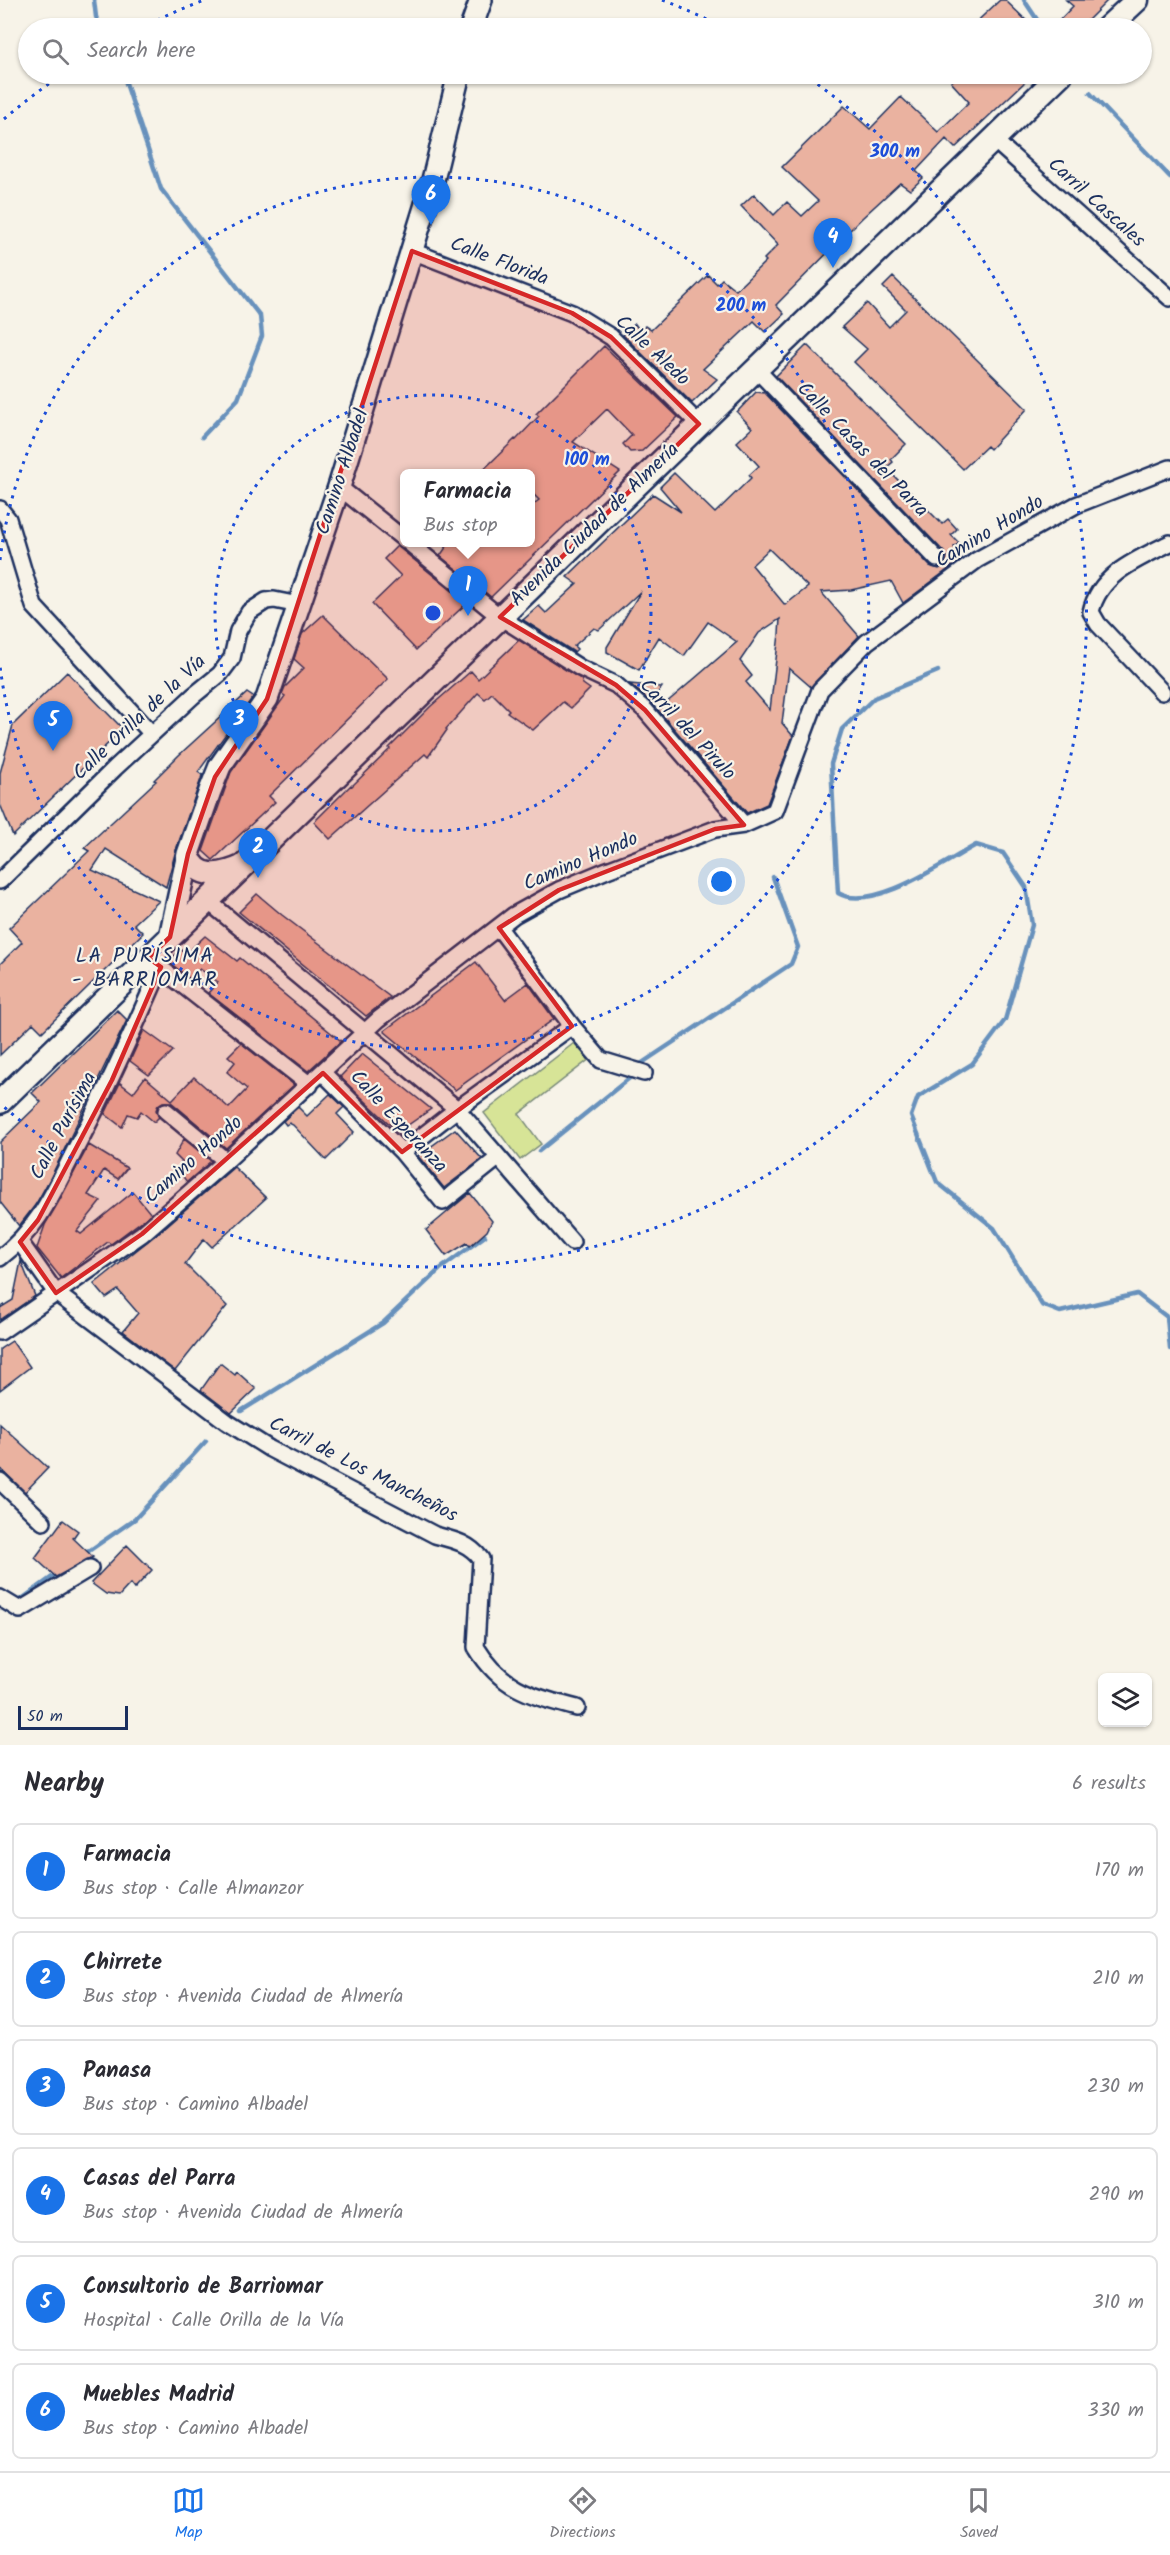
<!DOCTYPE html>
<meta charset="utf-8">
<style>
:root{--surface:#fff;--page:#f7f7f7;--text:#2b2b33;--muted:#7c7c81;--line:#e1e1e2;--accent:#1a73e8}
body{margin:0;font-family:Kalam,sans-serif;background:var(--page);color:var(--text)}
.controls{position:absolute;right:18px;bottom:18px;display:grid;overflow:hidden;border-radius:9px;box-shadow:0 2px 4px #0004}
.controls button{width:54px;height:54px;display:grid;place-items:center;padding:0;border:0;border-bottom:2px solid var(--line);background:var(--surface);color:var(--text);font:30px sans-serif}
.scale{position:absolute;left:18px;bottom:15px;width:110px;box-sizing:border-box;padding-left:6px;border:3px solid #1b2f5e;border-top:0;font-size:16px;line-height:21px;white-space:nowrap;color:#1b2f5e;-webkit-text-stroke:4px #f7f3e8;paint-order:stroke}
.you{position:absolute;left:722px;top:882px;width:21px;height:21px;margin:-15px;border:4px solid #fff;border-radius:50%;background:#1a73e8;box-shadow:0 0 0 9px #1a73e833}
.badge{display:grid;place-items:center;width:39px;height:39px;border-radius:50%;background:var(--accent);color:#fff;font-size:20px;font-weight:700}
.pin{position:absolute;translate:-50% -50px;filter:drop-shadow(0 2px 3px #0008)}
.pin::after{content:'';position:absolute;top:32px;width:21px;height:18px;background:inherit;clip-path:polygon(0 0,100% 0,50% 100%)}
.popup{position:absolute;left:400px;top:469px;width:135px;height:78px;box-sizing:border-box;display:grid;place-content:center;border-radius:9px;background:var(--surface);filter:drop-shadow(0 2px 4px #0005);font-size:20px;white-space:nowrap;color:var(--muted)}
.popup b{font-size:22px;color:var(--text)}
.popup::after{content:'';position:absolute;left:50%;top:100%;margin-left:-12px;border:12px solid transparent;border-top-color:var(--surface)}
.list{margin:0;padding:0;list-style:none}
h2{display:flex;justify-content:space-between;align-items:center;height:78px;margin:0;padding:0 24px;font-size:26px}
h2 small{font-size:20px;font-weight:400;color:var(--muted)}
.list li{display:grid;grid-template-columns:39px 1fr auto;gap:18px;align-items:center;box-sizing:border-box;height:96px;margin:0 12px 12px;padding:0 12px;border:2px solid var(--line);border-radius:9px}
.list b{display:block;font-size:22px;white-space:nowrap}
.list p{margin:0;font-size:20px;white-space:nowrap;color:var(--muted)}
.list em{font-size:20px;font-style:normal;color:var(--muted)}
.icon{flex:none;width:33px;height:33px;fill:none;stroke:currentColor;stroke-width:2;stroke-linecap:round;stroke-linejoin:round}
.map{position:relative;flex:none;width:1170px;height:1745px;overflow:hidden}
.search{position:absolute;background:var(--surface);box-shadow:0 2px 4px #0004;left:18px;right:18px;top:18px;height:66px;display:flex;align-items:center;gap:15px;box-sizing:border-box;padding:0 21px;border-radius:33px;color:var(--muted);font-size:22px}
.sheet{height:726px;background:var(--surface)}
nav{display:flex;justify-content:space-around;align-items:center;box-sizing:border-box;height:84px;border-top:2px solid var(--line);background:var(--surface);font-size:16px;color:var(--muted)}
nav a{display:grid;justify-items:center;gap:3px}
nav .on{color:var(--accent)}
.map>svg:first-child{display:block}
</style>
<div class="map">
<svg width="1170" height="1745" viewBox="0 0 1170 1745">
<rect width="100%" height="100%" fill="#f7f3e8"/>
<filter id="ink" filterUnits="userSpaceOnUse"><feTurbulence type="fractalNoise" baseFrequency=".0167" numOctaves="2"/><feDisplacementMap in="SourceGraphic" scale="12" xChannelSelector="R" yChannelSelector="G"/><feConvolveMatrix kernelMatrix="1 2 1 2 8 2 1 2 1" color-interpolation-filters="sRGB"/></filter>
<g filter="url(#ink)">
<path fill="#d7e497" stroke="#798a7a" stroke-width="1.5" d="M578,1040l13,18 -72,56 22,30 -21,16 -36,-47z"/>
<g fill="none" stroke-linecap="round" stroke-linejoin="round">
<path stroke="#6891bc" stroke-width="4.5" d="M94,0l2,17 6,11
M1024,0l14,21
M123,74l38,115 99,127 2,20 -24,63 -36,38
M1090,93l80,84
M938,671l-64,27 -32,31 -11,35 7,129c34,20 107,-31 138,-48l27,8 23,34 6,38 -27,95 -33,44 -54,33 -7,19 26,66 57,46 48,77 18,7 77,-18 30,23 3,32
M642,1063l149,-99 7,-17 -25,-70
M539,1151l93,-75
M241,1411l142,-88 57,-54 45,-33
M83,1555l52,-36 71,-78
M15,1604l44,-32"/>
</g>
<path fill="#eab2a0" stroke="#1b2f5e" stroke-width="1.5" fill-rule="evenodd" d="M1000,0h5l29,28h-64z
M1066,0h42l-28,28h-28l21,-22z
M960,74h59l7,7 -71,67 -9,-9 -30,32 7,7 -13,12 -10,-7 -38,35 -86,87 8,9 -19,18 -11,-11 -51,48 14,10 -25,24 -69,-68 12,-11 5,7 5,-5 6,4 57,-55 9,9 5,-5 14,11 30,-29 -2,-2 14,-14 -37,-39 13,-12 20,21 13,-13 15,14 16,-15 -36,-34 62,-61 26,23 31,-32 37,35 31,-30 -18,-20z
M893,277l134,132 -37,40 -3,-3 -24,23 -109,-107 13,-13 -25,-22 25,-24 22,24 17,-17 -23,-23z
M807,345l99,99 -15,15 2,3 -7,6 56,56 6,-5 9,10 -6,6 8,8 -5,4 8,12 -59,44 -12,-22 -40,9 -30,2 38,44 -48,51 -22,-19 -7,55 11,13 -26,68 -20,9 -89,-103 79,-68 -29,-20 -24,34 -25,-19 -20,33 -32,-18v-5l34,-56 -42,39 -5,-2 -20,18 3,3 -3,3 -51,-32 16,-14 7,7 31,-29 -10,-7 86,-83 28,18 -21,-25 14,-14 41,40 36,-35 -2,-3 10,-9 -22,-24 15,-14 -15,-16 19,-20 9,1 165,173 9,3 5,-3 3,-9 -3,-5 -168,-176zM769,549l39,38 -23,18 -33,-40zM780,619l-1,15 -9,76 -24,-28 6,-6 -12,-15 19,-28z
M604,346l74,71 -36,34 -12,1 -7,-8 9,-9 -25,-26 -34,33 47,30 -129,125 -51,-41 9,-13h82v-37l8,-6 -8,-8v-18h-52l36,-35 1,1 23,-24 -3,-2z
M397,546l70,57 -51,47 -44,-46 29,-28 -17,-17z
M323,615l65,64 -119,117 6,6 -62,58 -10,-9 28,-79 54,-76 -3,-2 3,-7 19,-19 -10,-9 8,-25z
M519,640l62,39 2,5 7,5 -19,19 -8,-6 -30,28 -26,-18 2,-2 -17,-17 -7,6 -7,-6 -32,36 1,1 -19,27 -3,-3 -95,85 -16,-17 37,-37 1,1 38,-37 -1,-1 42,-42 40,-35 7,8z
M67,672l56,57 -110,107 -13,-32v-31l13,-48z
M630,684l32,3 -11,15z
M247,693l6,4 -55,75 4,3 -1,4 -25,71 -10,37 -60,-38 -14,21 67,31 -25,23 9,9 -101,99 -9,-9 -33,32v-91l22,-22 -13,-14 80,-77 -5,-3 72,-67 -2,-1 25,-25z
M257,894l25,21 108,82 -24,19 -127,-104z
M205,936l32,25 3,-3 101,83 -33,30 -100,-78 10,-11 -18,-13 -10,10 -21,-17 11,-13 6,5z
M476,962l29,38 23,-17 26,36 -99,71 -71,-59z
M117,1010l10,10 -6,12 -70,145 -15,27 -17,22 -19,-24v-60l41,-40 -9,-9z
M144,1030l29,21 -24,24 -19,-14z
M241,1043l53,42 -68,63 -55,-46h-8l-5,3 -2,5 3,7 -5,5 -13,-11 -4,6 -9,-3 -6,13 -17,-13 15,-31 13,10 12,-16 27,23 22,-23 35,31 18,-19 -20,-17 8,-10 -7,-6z
M362,1054l69,55 -33,23 -58,-55z
M330,1094l14,13 -7,7 17,18 -28,28 -33,-35 -4,-2 -3,2 -3,-4 15,-14 9,9z
M455,1129l27,30 -38,29 -26,-32z
M184,1139l27,22 -24,21 -10,-13 6,-6 -8,-8z
M89,1145l38,23 -9,11 -14,-9 -16,25 13,6 -24,30 4,3 52,-42 18,22 -40,30 -3,-2 -47,36 -24,-30 8,-23z
M234,1167l32,31 -54,49 -8,-8 -19,25 42,42 -52,65 -52,-40 15,-18 -20,-23 -12,8 -12,-14 69,-55z
M470,1193l22,28 -5,10 -17,15 -3,-3 -21,13 -20,-26z
M21,1261l14,35 -35,24v-12l13,-8z
M12,1341l18,26 -30,23v-41z
M220,1363l15,12 2,-3 19,17 -25,24 -30,-23z
M0,1424l48,44 -23,24 -25,-24z
M63,1520l15,11 -5,7 20,19 -37,20 -21,-19z
M127,1545l25,25 -18,19 -4,-5 -11,12 -13,-2 -15,-11z"/>
<g fill="none" stroke-linecap="round" stroke-linejoin="round">
<defs>
<path id="street" d="M993,139l177,159
M412,251l160,62 39,24 88,87
M756,369l181,190
M339,487l66,53
M0,509l8,10 26,87 118,128
M408,542l92,75 80,51 36,17 29,25 99,115
M1162,692l-64,-68 -7,-12c8,-38 47,-53 79,-69
M0,881l115,-113 78,-72 27,-22 12,-16 6,-27 11,-19 17,-11 8,-1 25,5
M208,901l249,208 115,133
M499,928l73,98 29,34 43,13
M153,962l157,123
M323,1073l79,79 41,50 55,-44
M166,1111l60,50
M402,1152l55,-43 115,-83
M20,1242l36,51 171,129 43,27 165,86c19,5 34,8 46,24l-5,88c26,43 56,49 101,61
M0,1258c40,-32 52,-63 75,-108 32,-60 59,-121 86,-183
M0,1332l142,-98 84,-73 153,-142 135,-104 45,-25 48,-20 108,-41 29,-4 31,-14 45,-121 47,-48 110,-82 99,-55 94,-37
M0,1481l43,41
M0,1598l20,12 70,-42"/>
<path id="secondary" d="M471,28l10,-28
M188,854c10,28 35,21 57,11
M170,937l18,-83 22,-63 10,-25 47,-67 72,-212 92,-299 28,-114"/>
<path id="primary" d="M1107,28l30,-28
M0,1102l1061,-1028"/>
</defs>
<use href="#street" stroke="#1b2f5e" stroke-width="20"/>
<use href="#secondary" stroke="#1b2f5e" stroke-width="26"/>
<use href="#primary" stroke="#1b2f5e" stroke-width="27"/>
<use href="#street" stroke="#f7f3e8" stroke-width="15"/>
<use href="#secondary" stroke="#f7f3e8" stroke-width="21"/>
<use href="#primary" stroke="#f7f3e8" stroke-width="22"/>
</g>
</g>
<path fill="#d62828" fill-opacity="0.2" stroke="#d62828" stroke-width="4.5" stroke-linejoin="round" d="M412,251l160,62 39,24 88,87 -199,193 116,68 29,25 99,115 -29,4 -156,61 -60,38 73,98 -170,126 -79,-79 -181,161 -86,59 -36,-51 18,-22 74,-140 49,-113 -13,-9 22,-21 18,-83 27,-77 52,-78z"/>
<g fill="none" stroke="#1d4ed8" stroke-width="3" stroke-dasharray="3 6">
<circle cx="433" cy="613" r="218"/>
<path d="M0 560A436 436 0 1 1 0 666"/>
<path d="M4 119A654 654 0 0 1 63 74M141 28A654 654 0 0 1 204 0M662 0A654 654 0 0 1 725 28M803 74A654 654 0 1 1 4 1107"/>
</g>
<g text-anchor="middle" dominant-baseline="central" stroke-width="4.5" stroke-linejoin="round" paint-order="stroke">
<g font-size="20" fill="#1b2f5e" stroke="#f7f3e8">
<text transform="translate(1096 203) rotate(42)">Carril Cascales</text>
<text transform="translate(499 262) rotate(21)">Calle Florida</text>
<text transform="translate(652 351) rotate(43)">Calle Aledo</text>
<text transform="translate(862 450) rotate(46)">Calle Casas del Parra</text>
<text transform="translate(343 472) rotate(-72)">Camino Albadel</text>
<text transform="translate(595 525) rotate(-44)">Avenida Ciudad de Almería</text>
<text transform="translate(990 532) rotate(-31)">Camino Hondo</text>
<text transform="translate(140 718) rotate(-43)">Calle Orilla de la Vía</text>
<text transform="translate(687 730) rotate(47)">Carril del Pirulo</text>
<text transform="translate(581 862) rotate(-23)">Camino Hondo</text>
<text transform="translate(398 1122) rotate(47)">Calle Esperanza</text>
<text transform="translate(64 1126) rotate(-62)">Calle Purísima</text>
<text transform="translate(194 1160) rotate(-41)">Camino Hondo</text>
<text transform="translate(363 1470) rotate(27)">Carril de Los Mancheños</text>
</g>
<g font-size="21" letter-spacing="1.5" fill="#1b2f5e" stroke="#f7f3e8">
<text x="145" y="956">LA PURÍSIMA<tspan x="145" dy="24">- BARRIOMAR</tspan></text>
</g>
</g>
<circle cx="433" cy="613" r="9" fill="#1d4ed8" stroke="#f7f3e8" stroke-width="3"/>
<g font-size="18" text-anchor="middle" font-weight="bold" fill="#1d4ed8" stroke="#f7f3e8" stroke-width="4.5" stroke-linejoin="round" paint-order="stroke">
<text x="895" y="157">300 m</text>
<text x="741" y="311">200 m</text>
<text x="587" y="465">100 m</text>
</g>
</svg>
<div class="controls">
<button><svg class="icon" aria-label="layers" viewBox="0 0 24 24"><path d="M12 4l9 5-9 5-9-5zM3 14l9 5 9-5"/></svg></button>
</div>
<div class="scale">50 m</div>
<div class="you"></div>
<div class="pin badge" style="left:468px;top:616px">1</div>
<div class="popup"><b>Farmacia</b>Bus stop</div>
<div class="pin badge" style="left:258px;top:878px">2</div>
<div class="pin badge" style="left:239px;top:750px">3</div>
<div class="pin badge" style="left:833px;top:268px">4</div>
<div class="pin badge" style="left:53px;top:751px">5</div>
<div class="pin badge" style="left:431px;top:225px">6</div>
<div class="search"><svg class="icon" aria-label="search" viewBox="0 0 24 24"><circle cx="10" cy="10" r="6"/><path d="M15 15l6 6"/></svg>Search here</div>
</div>
<section class="sheet">
<h2>Nearby<small>6 results</small></h2>
<ul class="list">
<li><span class="badge">1</span><div><b>Farmacia</b><p>Bus stop · Calle Almanzor</p></div><em>170 m</em></li>
<li><span class="badge">2</span><div><b>Chirrete</b><p>Bus stop · Avenida Ciudad de Almería</p></div><em>210 m</em></li>
<li><span class="badge">3</span><div><b>Panasa</b><p>Bus stop · Camino Albadel</p></div><em>230 m</em></li>
<li><span class="badge">4</span><div><b>Casas del Parra</b><p>Bus stop · Avenida Ciudad de Almería</p></div><em>290 m</em></li>
<li><span class="badge">5</span><div><b>Consultorio de Barriomar</b><p>Hospital · Calle Orilla de la Vía</p></div><em>310 m</em></li>
<li><span class="badge">6</span><div><b>Muebles Madrid</b><p>Bus stop · Camino Albadel</p></div><em>330 m</em></li>
</ul>
</section>
<nav>
<a class="on"><svg class="icon" aria-label="map" viewBox="0 0 24 24"><path d="M3 6l6-2 6 2 6-2v14l-6 2-6-2-6 2zM9 4v14M15 6v14"/></svg>Map</a>
<a><svg class="icon" aria-label="directions" viewBox="0 0 24 24"><path d="M12 3l9 9-9 9-9-9zM9 14v-3h6M13 9l2 2-2 2"/></svg>Directions</a>
<a><svg class="icon" aria-label="saved" viewBox="0 0 24 24"><path d="M7 4h10v16l-5-4-5 4z"/></svg>Saved</a>
</nav>
